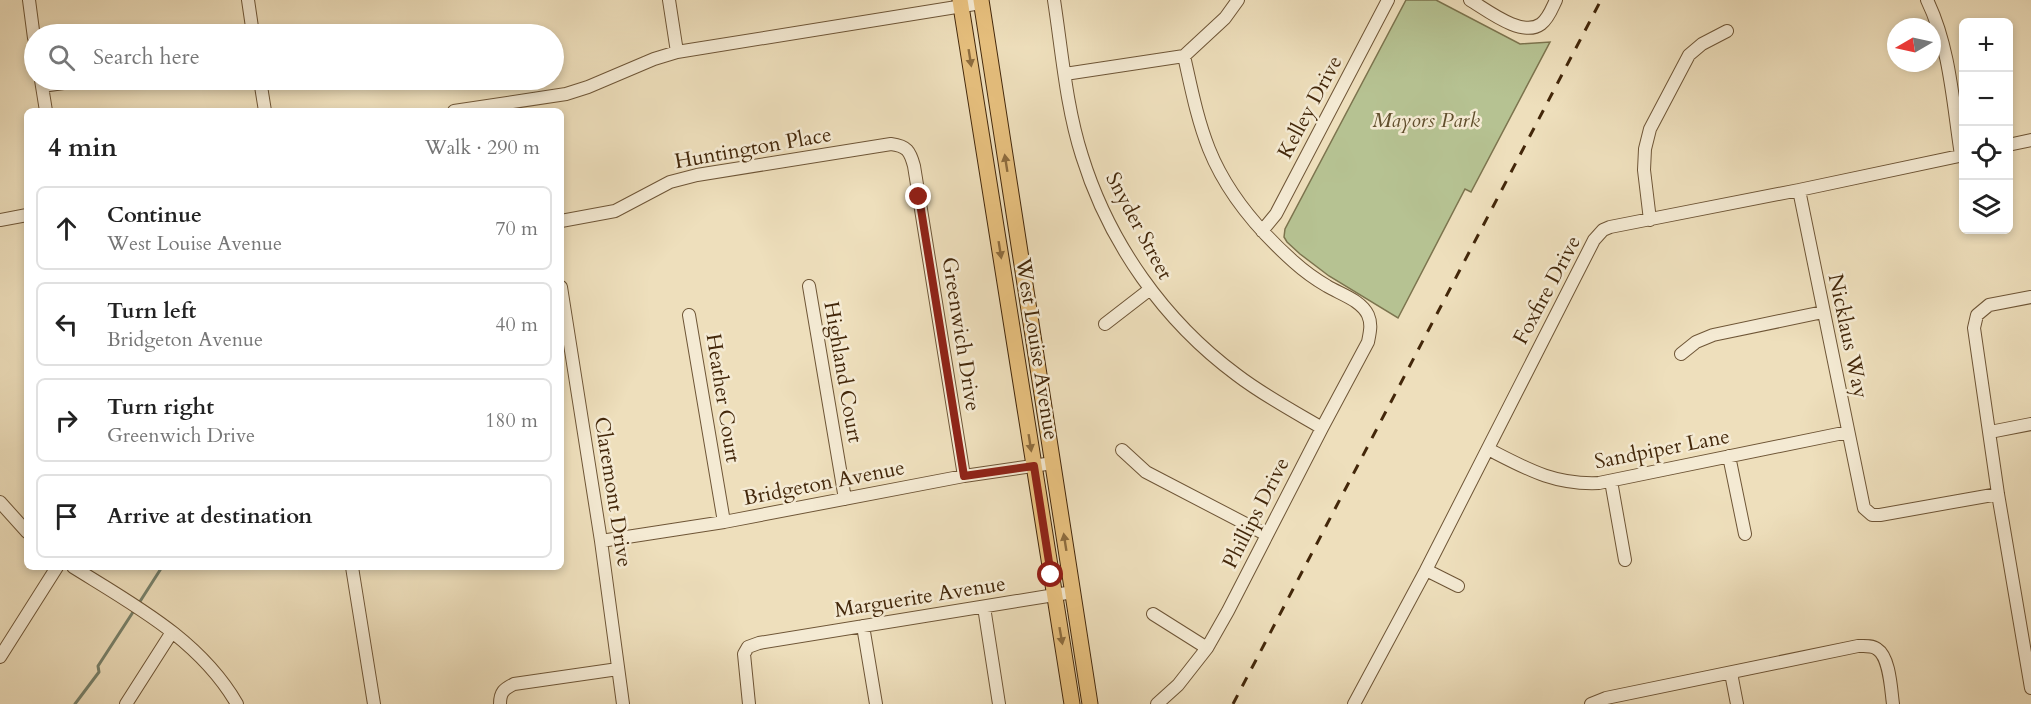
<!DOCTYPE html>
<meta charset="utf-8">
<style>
:root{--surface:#fff;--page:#f6f6f6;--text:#222;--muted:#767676;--line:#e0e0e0}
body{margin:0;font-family:Cardo,serif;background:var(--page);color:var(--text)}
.controls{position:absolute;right:18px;top:18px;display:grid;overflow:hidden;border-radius:9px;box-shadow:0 3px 9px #0003}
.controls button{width:54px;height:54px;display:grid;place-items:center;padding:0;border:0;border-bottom:2px solid var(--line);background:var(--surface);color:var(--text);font:30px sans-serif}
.compass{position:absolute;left:1887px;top:18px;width:54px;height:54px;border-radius:50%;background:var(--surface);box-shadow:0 3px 9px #0003;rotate:261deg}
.stop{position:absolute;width:18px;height:18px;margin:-14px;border:4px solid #8f2418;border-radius:50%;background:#fff}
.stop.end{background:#8f2418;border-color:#fff;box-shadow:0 2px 6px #0008}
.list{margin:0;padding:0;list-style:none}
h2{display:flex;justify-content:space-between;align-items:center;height:78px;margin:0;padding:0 24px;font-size:26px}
h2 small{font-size:20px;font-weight:400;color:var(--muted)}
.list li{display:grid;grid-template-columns:39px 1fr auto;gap:18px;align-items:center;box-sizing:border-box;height:84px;margin:0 12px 12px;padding:0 12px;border:2px solid var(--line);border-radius:9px}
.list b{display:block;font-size:22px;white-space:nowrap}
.list p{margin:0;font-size:20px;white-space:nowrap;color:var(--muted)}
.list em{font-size:20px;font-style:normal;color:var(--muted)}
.icon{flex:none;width:33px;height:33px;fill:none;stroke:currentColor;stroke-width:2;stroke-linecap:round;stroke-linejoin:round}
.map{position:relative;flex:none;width:2031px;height:704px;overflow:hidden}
.search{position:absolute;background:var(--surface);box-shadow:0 3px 9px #0003;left:24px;top:24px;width:540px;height:66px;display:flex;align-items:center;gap:15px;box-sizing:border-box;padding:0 21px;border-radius:33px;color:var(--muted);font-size:22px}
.panel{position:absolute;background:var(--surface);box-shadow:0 3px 9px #0003;left:24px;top:108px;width:540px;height:462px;border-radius:9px}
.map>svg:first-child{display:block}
</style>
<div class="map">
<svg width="2031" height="704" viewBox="0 0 2031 704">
<rect width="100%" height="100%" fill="#eedfbc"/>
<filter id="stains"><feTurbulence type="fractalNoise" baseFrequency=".00333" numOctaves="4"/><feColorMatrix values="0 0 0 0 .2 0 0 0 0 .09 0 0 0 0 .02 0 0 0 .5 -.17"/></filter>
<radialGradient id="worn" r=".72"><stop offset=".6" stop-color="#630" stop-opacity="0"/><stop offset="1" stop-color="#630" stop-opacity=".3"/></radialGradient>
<path fill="#b6c292" stroke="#7c744e" stroke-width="1.5" d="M1406,0h30l84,44 30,-2 -79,150 -6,-3 -67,129 -69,-42 -29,-22 -13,-12 -3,-5 1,-8z"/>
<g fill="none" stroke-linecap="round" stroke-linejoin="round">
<path stroke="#77816b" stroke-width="3" d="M139,603l23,-36
M75,704l24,-32 -1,-6 37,-57"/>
<defs>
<path id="minor" d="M29,0l5,38
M248,0l5,34
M669,0l8,52
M1054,0c8,52 12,106 28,156 27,87 82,165 155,219 26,20 56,36 85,53
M1470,0c17,10 52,38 71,24 8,-6 11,-16 15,-24
M1927,0c23,47 26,104 34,155
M1065,74l119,-18 41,-38 13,-18
M41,80l5,31
M260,80l5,31
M42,86l43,-6
M454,111l112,-17 22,-7 66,-28 23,-7 304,-49
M2008,145l23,-5
M1799,190l65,318 8,7h8l118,-21
M0,220l27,-5
M1650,220l-6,-50 1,-21 5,-20 39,-74 13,-11 25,-13
M561,221l54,-10 55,-29 27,-7 194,-31c16,2 19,7 23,22l50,310
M1262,231l14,-17 112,-214
M809,286l36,213
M561,287l40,254 22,163
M2031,297l-42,8 -12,10 -3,13 24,166 33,194
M689,315l35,207
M1105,324l44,-34
M1681,354l15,-12 17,-7 110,-23
M1990,432l41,-8
M1488,449c39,20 66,36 111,34l249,-51
M1122,450l24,22 121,63
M1729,456l16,78
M1611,481l14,79
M0,502l27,30
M601,541l123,-19 240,-46 89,-13
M73,567c61,38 127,73 164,137
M352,567l22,137
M1426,570l32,16
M984,607l15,97
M1153,614l54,34
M863,626l13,78
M0,657l57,-90
M1731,673l6,31
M126,704l46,-72
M500,704c0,-12 4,-15 14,-20l104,-15
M749,704l-5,-50 4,-7 11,-4 314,-51
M1157,704l21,-19 29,-37 21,-37 94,-183 46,-86c2,-10 4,-18 0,-27 -7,-15 -28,-21 -41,-29 -12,-7 -23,-15 -33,-24 -36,-32 -67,-68 -85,-113 -12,-30 -18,-62 -25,-93
M1354,704l72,-134 168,-330 9,-10 7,-3 189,-37 165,-35
M1591,704l15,-6 252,-52c6,0 14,-1 19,3 13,8 14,41 16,55"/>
<path id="major" d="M960,0l112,704
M981,0l109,704"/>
</defs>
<use href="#minor" stroke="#6e5536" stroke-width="14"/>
<use href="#major" stroke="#43270a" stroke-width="17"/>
<use href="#minor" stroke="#f4ead3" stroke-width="12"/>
<use href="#major" stroke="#e7c07e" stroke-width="15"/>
<path stroke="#43270a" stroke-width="3" stroke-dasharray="10 10" stroke-linecap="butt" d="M1233,704l368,-704"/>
</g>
<defs><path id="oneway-solid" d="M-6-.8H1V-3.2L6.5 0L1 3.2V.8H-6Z" transform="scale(1.5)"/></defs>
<g fill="#8d6c3e">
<use href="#oneway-solid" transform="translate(970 58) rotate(81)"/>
<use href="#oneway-solid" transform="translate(1006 163) rotate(-99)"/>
<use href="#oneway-solid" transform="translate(1000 250) rotate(81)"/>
<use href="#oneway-solid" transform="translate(1030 443) rotate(81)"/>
<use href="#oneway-solid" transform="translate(1065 542) rotate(-99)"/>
<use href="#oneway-solid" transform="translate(1061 636) rotate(80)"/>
</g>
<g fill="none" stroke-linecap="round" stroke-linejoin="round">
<path stroke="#8f2418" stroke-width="8" d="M919,197l45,279 70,-10 17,109"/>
</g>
<g text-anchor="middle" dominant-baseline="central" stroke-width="5" stroke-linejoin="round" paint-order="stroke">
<g font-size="21" fill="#43270a" stroke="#f4ead3">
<text transform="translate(1310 107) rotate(-62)">Kelley Drive</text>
<text transform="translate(753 148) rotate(-10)">Huntington Place</text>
<text transform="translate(1139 226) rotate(62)">Snyder Street</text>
<text transform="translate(1547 290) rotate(-62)">Foxfire Drive</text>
<text transform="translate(961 334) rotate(81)">Greenwich Drive</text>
<text transform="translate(1848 336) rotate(78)">Nicklaus Way</text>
<text transform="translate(1037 349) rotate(81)">West Louise Avenue</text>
<text transform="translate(843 372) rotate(80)">Highland Court</text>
<text transform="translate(723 398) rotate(81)">Heather Court</text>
<text transform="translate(1662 449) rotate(-11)">Sandpiper Lane</text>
<text transform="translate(824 483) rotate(-11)">Bridgeton Avenue</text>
<text transform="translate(613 492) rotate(81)">Claremont Drive</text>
<text transform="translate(1256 513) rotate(-63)">Phillips Drive</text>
<text transform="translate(920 597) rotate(-9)">Marguerite Avenue</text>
</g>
<g font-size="21" font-style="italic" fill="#604e2c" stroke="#f4ead3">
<text x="1426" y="120">Mayors Park</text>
</g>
</g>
<rect width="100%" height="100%" filter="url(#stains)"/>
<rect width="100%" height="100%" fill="url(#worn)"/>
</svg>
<div class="controls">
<button>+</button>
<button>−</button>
<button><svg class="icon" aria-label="locate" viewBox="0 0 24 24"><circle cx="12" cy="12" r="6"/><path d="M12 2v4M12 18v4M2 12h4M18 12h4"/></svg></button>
<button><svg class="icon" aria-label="layers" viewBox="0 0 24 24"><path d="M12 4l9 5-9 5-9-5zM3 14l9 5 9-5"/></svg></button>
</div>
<svg class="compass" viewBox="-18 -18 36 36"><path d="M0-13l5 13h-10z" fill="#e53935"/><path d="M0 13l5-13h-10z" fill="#767676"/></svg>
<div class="stop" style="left:1051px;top:575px"></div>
<div class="stop end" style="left:919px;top:197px"></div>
<div class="search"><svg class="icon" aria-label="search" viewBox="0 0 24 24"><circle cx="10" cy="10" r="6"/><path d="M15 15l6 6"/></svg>Search here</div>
<section class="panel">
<h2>4 min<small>Walk · 290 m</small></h2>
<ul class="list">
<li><svg class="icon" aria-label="ahead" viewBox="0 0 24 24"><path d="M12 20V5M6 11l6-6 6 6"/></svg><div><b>Continue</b><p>West Louise Avenue</p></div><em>70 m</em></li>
<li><svg class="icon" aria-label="left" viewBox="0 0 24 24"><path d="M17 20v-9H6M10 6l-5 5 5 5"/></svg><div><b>Turn left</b><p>Bridgeton Avenue</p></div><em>40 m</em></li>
<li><svg class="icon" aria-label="right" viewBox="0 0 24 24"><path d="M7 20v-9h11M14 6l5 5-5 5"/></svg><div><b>Turn right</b><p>Greenwich Drive</p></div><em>180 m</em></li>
<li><svg class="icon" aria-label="arrive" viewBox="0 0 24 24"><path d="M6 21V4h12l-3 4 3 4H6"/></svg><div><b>Arrive at destination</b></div></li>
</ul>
</section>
</div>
